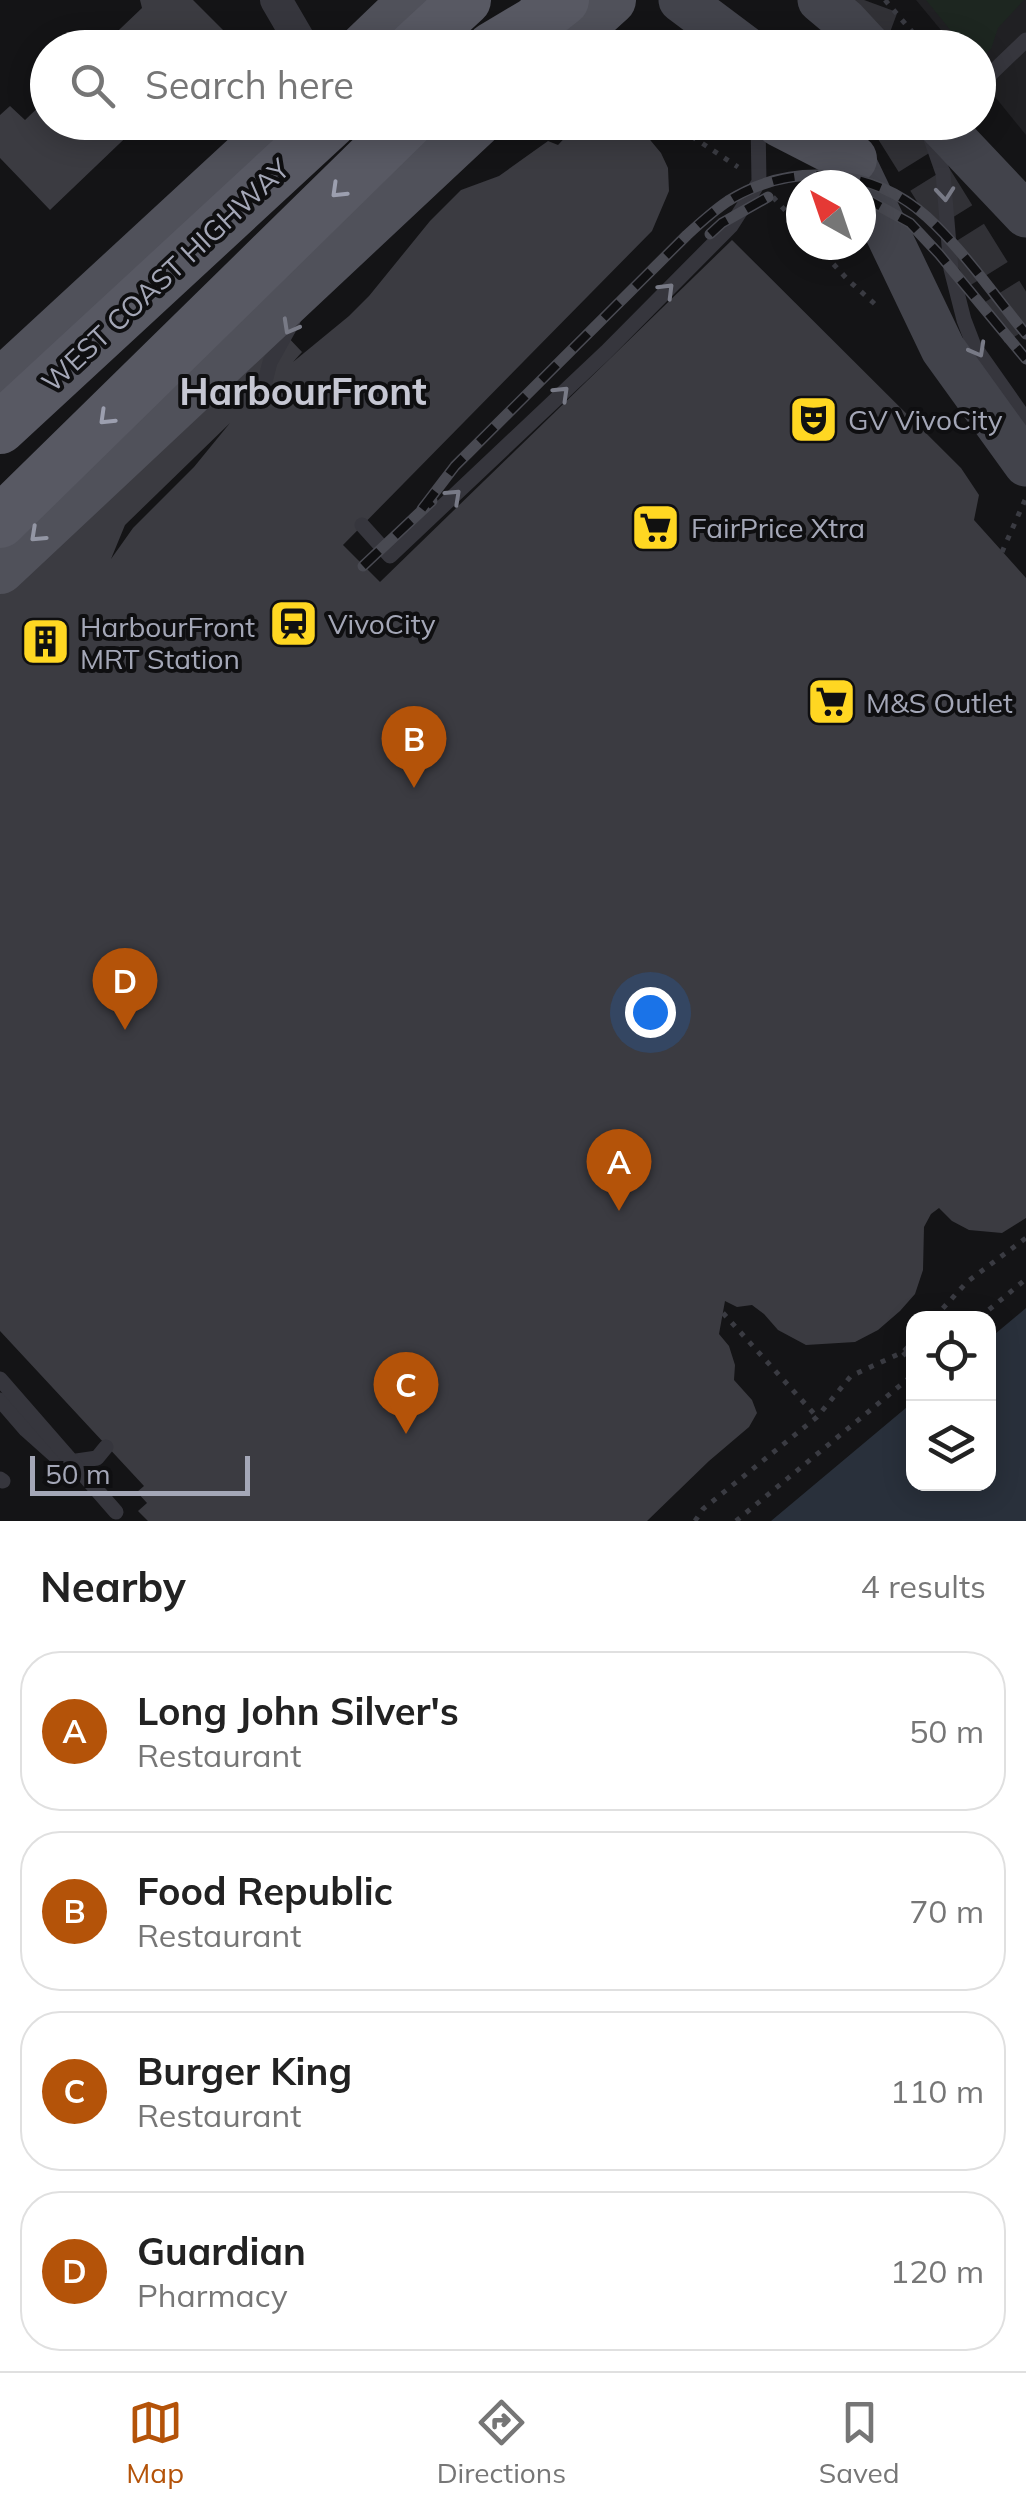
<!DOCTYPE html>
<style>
:root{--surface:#fff;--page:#f2f2f2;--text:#222;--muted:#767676;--line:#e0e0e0;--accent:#b45309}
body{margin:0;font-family:Mulish,sans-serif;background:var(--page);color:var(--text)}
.controls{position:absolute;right:30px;bottom:30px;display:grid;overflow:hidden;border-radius:20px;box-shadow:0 5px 25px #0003}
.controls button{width:90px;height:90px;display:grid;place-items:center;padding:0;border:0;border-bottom:2px solid var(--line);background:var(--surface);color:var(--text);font:50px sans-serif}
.compass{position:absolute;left:786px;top:170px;width:90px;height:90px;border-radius:50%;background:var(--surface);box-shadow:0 5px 25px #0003;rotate:320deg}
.scale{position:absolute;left:30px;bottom:25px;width:220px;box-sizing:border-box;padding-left:10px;border:5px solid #a4a7b7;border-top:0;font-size:28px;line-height:35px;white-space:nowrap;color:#a4a7b7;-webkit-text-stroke:8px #0f0f11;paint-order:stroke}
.you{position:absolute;left:650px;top:1012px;width:35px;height:35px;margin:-25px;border:8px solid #fff;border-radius:50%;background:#1a73e8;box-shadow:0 0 0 15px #1a73e833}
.badge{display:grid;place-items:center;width:65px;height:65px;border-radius:50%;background:var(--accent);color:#fff;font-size:32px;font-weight:700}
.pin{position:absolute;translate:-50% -82px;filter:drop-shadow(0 2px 5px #0008)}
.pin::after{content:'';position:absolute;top:52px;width:35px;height:30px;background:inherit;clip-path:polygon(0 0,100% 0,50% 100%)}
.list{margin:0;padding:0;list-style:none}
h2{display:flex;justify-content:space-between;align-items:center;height:130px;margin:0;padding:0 40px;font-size:42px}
h2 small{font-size:32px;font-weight:400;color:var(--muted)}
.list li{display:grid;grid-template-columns:65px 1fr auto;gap:30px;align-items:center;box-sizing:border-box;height:160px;margin:0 20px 20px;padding:0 20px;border:2px solid var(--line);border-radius:40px}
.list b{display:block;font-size:38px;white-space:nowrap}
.list p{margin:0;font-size:32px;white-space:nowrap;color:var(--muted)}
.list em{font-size:32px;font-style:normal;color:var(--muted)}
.icon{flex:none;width:55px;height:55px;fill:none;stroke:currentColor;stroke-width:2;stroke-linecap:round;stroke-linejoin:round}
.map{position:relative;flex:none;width:1026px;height:1521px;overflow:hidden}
.search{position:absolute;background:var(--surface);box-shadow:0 5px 25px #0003;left:30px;right:30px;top:30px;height:110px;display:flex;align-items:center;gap:25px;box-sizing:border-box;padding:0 35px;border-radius:55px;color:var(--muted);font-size:38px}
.sheet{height:850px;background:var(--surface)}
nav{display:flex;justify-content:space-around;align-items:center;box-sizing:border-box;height:140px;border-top:2px solid var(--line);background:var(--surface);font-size:28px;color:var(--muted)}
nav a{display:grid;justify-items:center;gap:5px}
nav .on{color:var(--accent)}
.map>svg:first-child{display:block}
</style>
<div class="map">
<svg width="1026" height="1521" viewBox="0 0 1026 1521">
<rect width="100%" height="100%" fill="#141416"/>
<path fill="#202023" d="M916,0h110v135l-47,-58 -1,-29 -23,-1z"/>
<path fill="#1d2620" d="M926,0h98l-26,28 -7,21 -12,10 -1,-11 -14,-1z"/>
<path fill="#29303b" d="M1026,1308v213h-255l142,-119 1,82h74l1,-145z"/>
<path fill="#3b3b41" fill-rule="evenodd" d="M140,0h53l38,38 -10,10h-121l42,-40z
M48,98v24h94l-92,88 -50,-52v-43l10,-9 15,14z
M591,122h37l18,13 15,18 7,15 1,23 -17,40 -309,314 37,37 352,-342 229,228 18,27 -5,25 52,58v640l-24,15 -33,-3 -17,-9 -13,-13 -8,6 -7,13 -1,43 -8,24 -15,17 -22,19 -23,12 -49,3 -28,-15 -14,-16 -12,-9 -15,2 -12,-6 -6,33 10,12 6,19 -1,15 18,20 5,13 -8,14 -40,34 -62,60h-499l-10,-10 9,-8 -10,-11 7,-6 -144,-155v-825l235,-225 67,71 -9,10 56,-46 20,-20 61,-75 31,-31 38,-14 49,-35 10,4 17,-18zM230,423l-36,44 -61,61 -22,31 14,-34z"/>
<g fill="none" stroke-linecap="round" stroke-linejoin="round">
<path stroke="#313136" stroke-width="45" stroke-dasharray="45 22" stroke-linecap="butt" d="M869,48l-1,-21 10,-27
M894,122l132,212"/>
<path stroke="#3a3b42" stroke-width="5" stroke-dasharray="5 8" stroke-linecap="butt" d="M885,0l41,48
M670,122l68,45
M773,197l28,31
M816,245l32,35 29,26 4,-1
M1002,552l23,-52
M723,1313l94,104
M934,1318l33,-36 59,-44
M979,1318l47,-39
M903,1352l11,12
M695,1521l8,-12 114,-92 34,-41 52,-24 11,-11
M736,1521l178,-147"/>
<path stroke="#36363d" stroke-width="15" d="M978,86l48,-46
M930,136l13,37 8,96 13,51 10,26 52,74
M264,386l6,-24 23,-41
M362,525l28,31 216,-204 125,-126 28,-44 -1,-60
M0,1400l26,30 37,33 34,-5 9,-11
M0,1479l3,2"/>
<path stroke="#36363d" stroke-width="32" d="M276,0l28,48"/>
<path stroke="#42434b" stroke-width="45" d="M681,0l64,48
M820,0l25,21 25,27
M938,122l88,93
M834,128l18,31 91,190 83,115"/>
<path stroke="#50515a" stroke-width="50" d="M364,48l50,-48
M558,48l53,-48
M780,122l72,37
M0,384l284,-262
M0,569l477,-447"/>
<path stroke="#585963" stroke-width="52" d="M413,48l52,-48
M492,48l42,-25 29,-23
M0,428l331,-306
M0,522l408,-400"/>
<defs>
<path id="rail" d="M861,196l49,27 29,31 87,105
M710,234l12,-11 46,-26
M422,509l33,-43 232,-231c13,-12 26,-24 41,-34 62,-39 144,-34 199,16 37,34 67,78 99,117
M363,566l69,-65"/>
</defs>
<use href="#rail" stroke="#494a52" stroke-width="11"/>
<use href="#rail" stroke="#0f0f11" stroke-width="8" stroke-dasharray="22" stroke-linecap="butt"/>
<path stroke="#36363d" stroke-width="15" d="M0,1379l116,133"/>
</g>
<defs><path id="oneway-chevron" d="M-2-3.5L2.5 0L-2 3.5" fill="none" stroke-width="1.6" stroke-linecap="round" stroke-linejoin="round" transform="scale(2.5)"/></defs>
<g stroke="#9c9faf">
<use href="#oneway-chevron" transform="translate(338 191) rotate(136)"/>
<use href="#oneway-chevron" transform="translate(106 418) rotate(136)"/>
</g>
<g stroke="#787a86">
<use href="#oneway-chevron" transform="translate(945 194) rotate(85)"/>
<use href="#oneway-chevron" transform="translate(667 290) rotate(-45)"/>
<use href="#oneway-chevron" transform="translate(290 327) rotate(119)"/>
<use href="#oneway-chevron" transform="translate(978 350) rotate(61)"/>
<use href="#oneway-chevron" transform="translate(562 393) rotate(-44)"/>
<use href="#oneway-chevron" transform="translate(454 496) rotate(-43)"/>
</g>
<use stroke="#9396a4" href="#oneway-chevron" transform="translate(37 535) rotate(137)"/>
<defs>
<symbol id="theatre-square" viewBox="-11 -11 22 22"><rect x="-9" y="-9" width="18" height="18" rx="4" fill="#ffd722" stroke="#0f0f11"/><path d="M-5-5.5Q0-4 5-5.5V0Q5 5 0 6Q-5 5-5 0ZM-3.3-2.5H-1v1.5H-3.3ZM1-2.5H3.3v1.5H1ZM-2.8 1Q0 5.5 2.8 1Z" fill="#111"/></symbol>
<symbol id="supermarket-square" viewBox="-11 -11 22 22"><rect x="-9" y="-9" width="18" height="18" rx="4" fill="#ffd722" stroke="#0f0f11"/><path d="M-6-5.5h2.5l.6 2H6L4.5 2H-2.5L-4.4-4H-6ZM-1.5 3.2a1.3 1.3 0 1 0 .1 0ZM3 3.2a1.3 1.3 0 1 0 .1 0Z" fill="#111"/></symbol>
<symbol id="station-square" viewBox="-11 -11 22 22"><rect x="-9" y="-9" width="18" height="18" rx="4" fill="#ffd722" stroke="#0f0f11"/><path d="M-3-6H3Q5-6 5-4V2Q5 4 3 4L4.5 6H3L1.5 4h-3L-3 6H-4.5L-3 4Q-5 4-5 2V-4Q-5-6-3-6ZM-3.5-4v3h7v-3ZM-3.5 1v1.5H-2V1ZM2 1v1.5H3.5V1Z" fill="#111"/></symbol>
<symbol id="building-square" viewBox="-11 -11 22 22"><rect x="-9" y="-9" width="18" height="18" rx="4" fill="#ffd722" stroke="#0f0f11"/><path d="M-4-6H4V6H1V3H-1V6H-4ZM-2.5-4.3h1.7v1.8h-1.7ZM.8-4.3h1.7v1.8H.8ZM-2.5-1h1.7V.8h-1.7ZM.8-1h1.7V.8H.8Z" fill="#111"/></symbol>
</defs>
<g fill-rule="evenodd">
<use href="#theatre-square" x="786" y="392" width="55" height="55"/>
<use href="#supermarket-square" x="628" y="500" width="55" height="55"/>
<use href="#station-square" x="266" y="596" width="55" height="55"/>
<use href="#building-square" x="18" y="614" width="55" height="55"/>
<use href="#supermarket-square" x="804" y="674" width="55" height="55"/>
</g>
<g text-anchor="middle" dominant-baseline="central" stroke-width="8" stroke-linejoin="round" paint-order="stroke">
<g font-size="28" fill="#a4a7b7" stroke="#0f0f11">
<text transform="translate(165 275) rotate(-43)">WEST COAST HIGHWAY</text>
</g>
<g font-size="28" fill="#a4a7b7" stroke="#0f0f11" text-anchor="start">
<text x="848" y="419">GV VivoCity</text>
<text x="691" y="527">FairPrice Xtra</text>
<text x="328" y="623">VivoCity</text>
<text x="80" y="626">HarbourFront<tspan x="80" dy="32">MRT Station</tspan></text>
<text x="866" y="702">M&amp;S Outlet</text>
</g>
<g font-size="38" font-weight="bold" fill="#c6c7d3" stroke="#0f0f11">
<text x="303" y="391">HarbourFront</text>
</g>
</g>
</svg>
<div class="controls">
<button><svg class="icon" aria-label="locate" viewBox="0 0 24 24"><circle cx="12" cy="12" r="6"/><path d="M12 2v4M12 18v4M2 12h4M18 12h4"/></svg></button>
<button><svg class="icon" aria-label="layers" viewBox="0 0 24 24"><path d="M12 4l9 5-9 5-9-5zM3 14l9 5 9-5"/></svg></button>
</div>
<svg class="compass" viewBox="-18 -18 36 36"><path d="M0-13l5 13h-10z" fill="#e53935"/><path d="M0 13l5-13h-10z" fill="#767676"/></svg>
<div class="scale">50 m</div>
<div class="you"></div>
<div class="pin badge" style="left:619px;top:1211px">A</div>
<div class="pin badge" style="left:414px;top:788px">B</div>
<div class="pin badge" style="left:406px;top:1434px">C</div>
<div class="pin badge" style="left:125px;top:1030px">D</div>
<div class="search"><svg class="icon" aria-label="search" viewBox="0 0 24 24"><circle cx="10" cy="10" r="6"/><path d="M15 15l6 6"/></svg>Search here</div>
</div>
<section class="sheet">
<h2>Nearby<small>4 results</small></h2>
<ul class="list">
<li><span class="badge">A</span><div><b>Long John Silver's</b><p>Restaurant</p></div><em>50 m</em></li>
<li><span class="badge">B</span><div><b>Food Republic</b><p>Restaurant</p></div><em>70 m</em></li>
<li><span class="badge">C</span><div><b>Burger King</b><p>Restaurant</p></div><em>110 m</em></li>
<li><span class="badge">D</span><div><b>Guardian</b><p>Pharmacy</p></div><em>120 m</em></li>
</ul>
</section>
<nav>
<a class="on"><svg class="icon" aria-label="map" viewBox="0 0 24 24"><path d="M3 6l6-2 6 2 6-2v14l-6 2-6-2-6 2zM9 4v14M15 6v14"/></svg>Map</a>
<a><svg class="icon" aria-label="directions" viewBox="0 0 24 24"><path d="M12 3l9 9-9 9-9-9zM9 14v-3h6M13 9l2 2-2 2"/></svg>Directions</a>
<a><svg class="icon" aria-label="saved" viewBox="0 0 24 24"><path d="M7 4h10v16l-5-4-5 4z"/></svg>Saved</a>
</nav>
